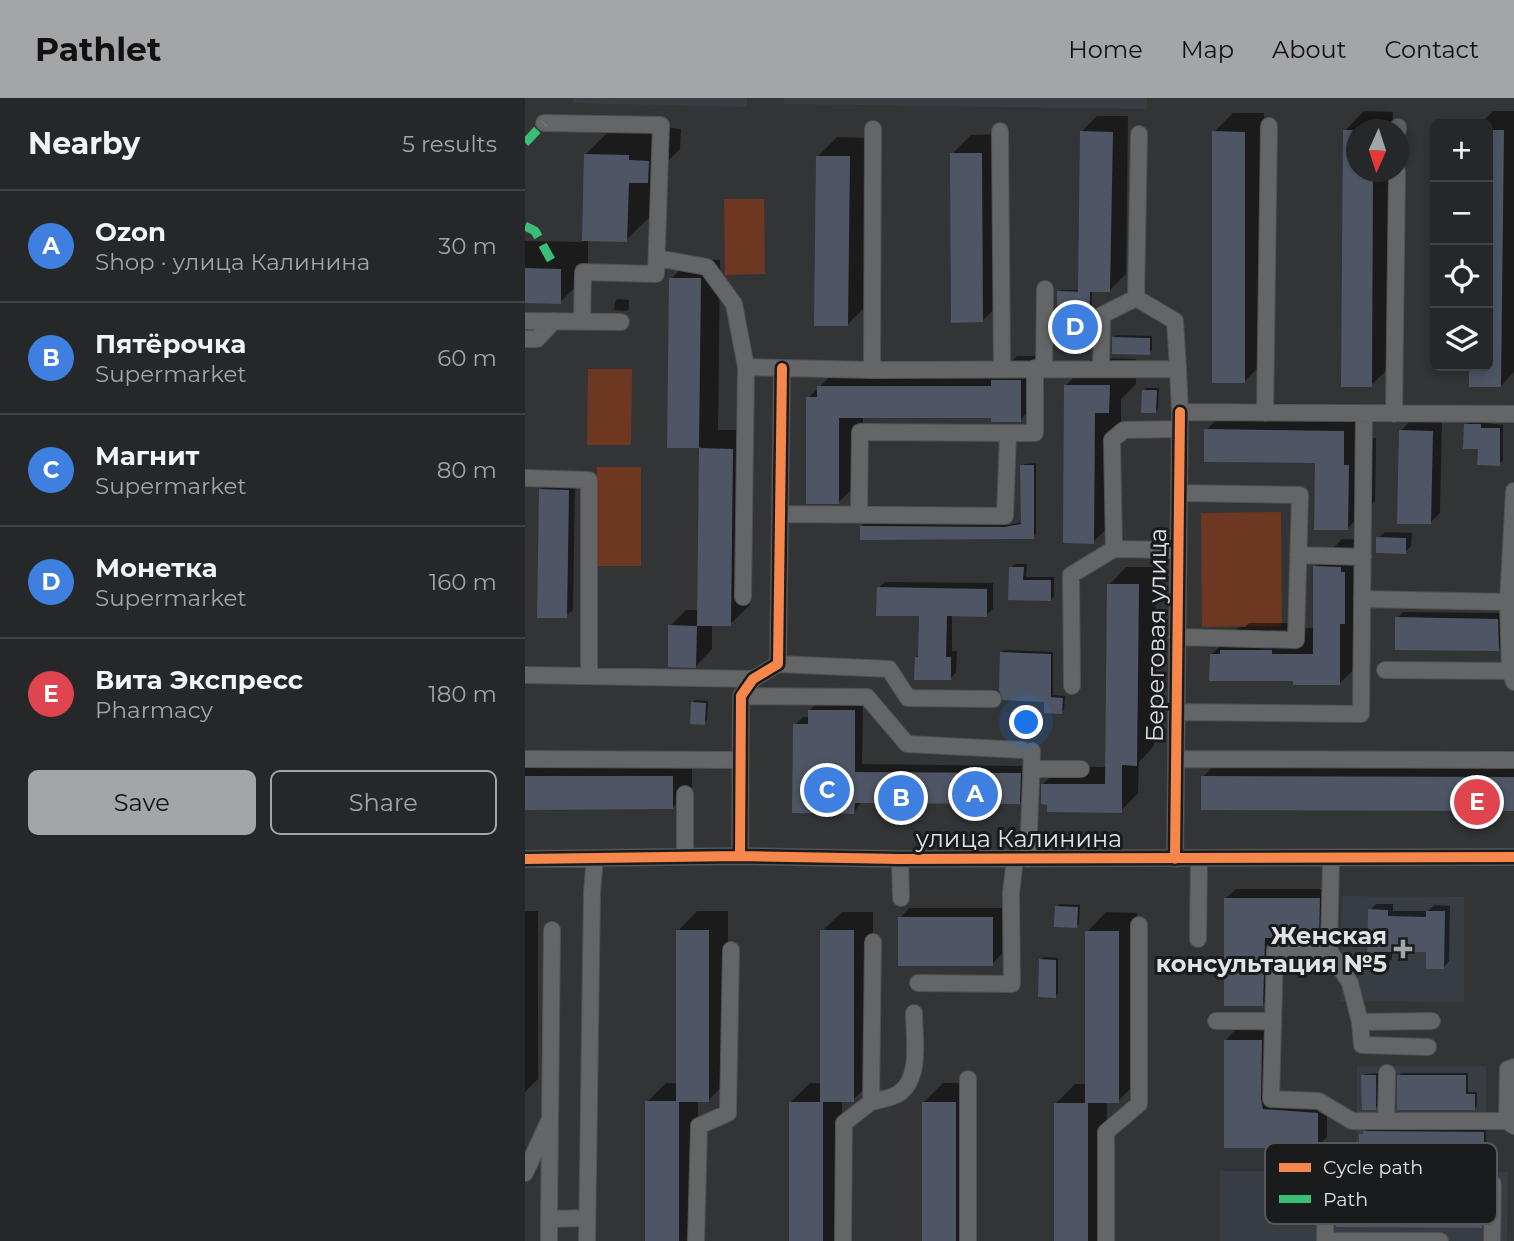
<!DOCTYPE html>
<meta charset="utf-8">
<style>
:root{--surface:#262728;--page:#2e2f30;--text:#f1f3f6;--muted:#a4a5a8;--line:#424445;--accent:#a4a5a7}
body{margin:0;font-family:Montserrat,sans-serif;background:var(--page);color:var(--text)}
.controls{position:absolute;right:21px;top:21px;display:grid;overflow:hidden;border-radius:10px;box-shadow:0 4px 10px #0003}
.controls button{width:63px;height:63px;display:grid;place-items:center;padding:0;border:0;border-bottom:2px solid var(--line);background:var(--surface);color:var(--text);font:35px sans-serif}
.compass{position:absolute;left:821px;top:21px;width:63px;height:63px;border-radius:50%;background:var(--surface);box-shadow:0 4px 10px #0003;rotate:183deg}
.you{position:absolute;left:502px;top:625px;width:24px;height:24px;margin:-18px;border:5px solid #fff;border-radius:50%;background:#1a73e8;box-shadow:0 0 0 10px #1a73e833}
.badge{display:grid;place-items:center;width:46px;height:46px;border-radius:50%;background:var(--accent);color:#fff;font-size:23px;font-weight:700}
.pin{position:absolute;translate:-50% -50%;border:4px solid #fff;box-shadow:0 2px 7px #0006}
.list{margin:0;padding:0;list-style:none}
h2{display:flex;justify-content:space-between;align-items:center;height:91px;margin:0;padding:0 28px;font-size:30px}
h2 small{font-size:23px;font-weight:400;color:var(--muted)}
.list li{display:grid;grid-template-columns:46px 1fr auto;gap:21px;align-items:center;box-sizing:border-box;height:112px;padding:0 28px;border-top:2px solid var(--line)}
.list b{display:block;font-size:26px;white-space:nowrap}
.list p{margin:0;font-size:23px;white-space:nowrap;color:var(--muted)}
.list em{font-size:23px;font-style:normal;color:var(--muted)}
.actions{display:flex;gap:14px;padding:21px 28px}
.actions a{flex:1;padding:16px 0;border:2px solid var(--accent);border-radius:10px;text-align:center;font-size:24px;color:var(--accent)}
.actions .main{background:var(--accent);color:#111}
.icon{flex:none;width:38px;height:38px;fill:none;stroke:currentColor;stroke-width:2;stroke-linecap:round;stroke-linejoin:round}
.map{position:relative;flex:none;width:989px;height:1143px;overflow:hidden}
header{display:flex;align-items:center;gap:42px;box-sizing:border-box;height:98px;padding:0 35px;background:var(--accent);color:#111}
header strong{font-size:33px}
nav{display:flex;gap:38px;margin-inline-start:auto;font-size:24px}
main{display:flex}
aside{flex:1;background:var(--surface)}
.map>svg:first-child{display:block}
</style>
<header>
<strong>Pathlet</strong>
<nav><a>Home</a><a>Map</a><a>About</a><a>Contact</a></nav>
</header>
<main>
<aside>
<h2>Nearby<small>5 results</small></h2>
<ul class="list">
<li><span class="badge" style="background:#3f7fe0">A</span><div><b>Ozon</b><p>Shop · улица Калинина</p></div><em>30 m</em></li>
<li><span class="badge" style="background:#3f7fe0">B</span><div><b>Пятёрочка</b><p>Supermarket</p></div><em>60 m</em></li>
<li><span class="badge" style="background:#3f7fe0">C</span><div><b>Магнит</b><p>Supermarket</p></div><em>80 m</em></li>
<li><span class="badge" style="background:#3f7fe0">D</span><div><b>Монетка</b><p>Supermarket</p></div><em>160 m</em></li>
<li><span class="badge" style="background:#e0444e">E</span><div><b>Вита Экспресс</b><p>Pharmacy</p></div><em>180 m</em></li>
</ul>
<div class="actions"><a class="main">Save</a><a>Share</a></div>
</aside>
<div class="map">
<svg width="989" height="1143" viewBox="0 0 989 1143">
<rect width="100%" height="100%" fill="#333435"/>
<path fill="#383c43" d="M48,0h174v9l-174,-4z
M259,0h363v11l-363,-5z
M817,798l122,1v105l-123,-1z
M832,968h129v92l-129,-1z
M695,1073l288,1 -1,69h-287z"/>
<path fill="#6e3721" d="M199,101h40l1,75 -40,1z
M63,271h44l-1,76h-44z
M72,369h44v99h-44z
M756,414l1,114 -80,1 -1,-114z"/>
<path fill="#0007" d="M839,13l29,1 -1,18h-35v42h35l-1,194 -20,19 -26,-254z
M968,13h21v261l-13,14 -30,-1v-19h17v-242h-8z
M708,15h31v249l-20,20 -30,-250z
M572,18h31l-2,158 -16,16h-18l-1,43 -2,2 -30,-43 3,-2h17l2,-158z
M93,24l63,7 -1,20 -20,20 -1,39 -33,32h-38v35l-28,27h-35v-61l58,1 2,-87z
M476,36l1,167 -20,20 -30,-167 19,-19z
M312,39l31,1 -1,167 -20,20 -30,-168z
M165,161l30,1 -2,170h34l-2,175 -20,19h-18v25l-16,17 -26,-40 16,-16h13l2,-163 -32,-1 2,-167z
M92,201l12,1v9l-3,2 -12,-1 1,-8z
M591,237l36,1v14l-3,3 -35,-15z
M492,258h28l-1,40 -24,24 -28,-4h-129v62l-24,24 -31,-104 36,-35h167z
M568,260l43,1v25l-15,15v116l-28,27 -27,-157z
M621,290h13l-1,21 -2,2 -12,-20z
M708,305l138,1v34h5l-1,63 -27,27 -31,-67 -111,-31z
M885,323l32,1 -2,91 -10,10 -29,-92z
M945,323l33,4v35l-4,4 -19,-16 -14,-23z
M511,365v71l-3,3 -171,-11 2,-2 145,1 14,-3 -1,-56 3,-2z
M22,385l28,1 -2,126 -7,6 -25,-126z
M860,434l27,1 -1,13 -6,6 -27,-14z
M817,441l26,1v5h3v50l-4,4v57l-27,27 -45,-3 -84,-25 28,-28h6l4,-4h50v5h16v-61z
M490,466h12l-1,13h28v19l-3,4 -41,-2 1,-31z
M601,469h30l-2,179 -15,16 -1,31 -17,18 -78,-27 18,-17h46l2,-182z
M360,484l108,1v26l-7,6 -34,-1v37h5l-1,21 -6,7 -34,-22 4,-3 1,-40 -43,-26z
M878,514l101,1v30l-6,7 -101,-32z
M480,552l48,2v43l12,1 -1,14 -3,2 -15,-12 -44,-48z
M170,602l13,1 -1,19 -2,3 -12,-20z
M293,604l45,1 -1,61 166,2 -1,28 -8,9 -157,-2 -8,11 -59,-87 8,-8h7v-7z
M167,659v31l-20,20h-147v-50z
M697,659l292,1v51l-311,-32z
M711,791h93l-1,38 -10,10h-44l-2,58 -10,9 -36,-106z
M535,806l20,1 -1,19 -3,2 -19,-19z
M851,806h17v7h35l6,-6 16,1 -1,55 -6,7 -15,-17 -36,-1v9l-6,6 -16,-55z
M384,810h93v46l-10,10 -92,-46z
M0,813h13v168l-13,13z
M172,813h31v169l-19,20h-11v141h-51v-139l19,-19h11l1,-152z
M317,814h31v168l-20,20h-11v141h-51v-139l19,-19h12v-152z
M581,814l31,1v169l-19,19h-11l-1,140h-50v-138l19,-19h11l1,-152z
M519,859l14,1v35l-3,3 -14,-36z
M710,932l36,1 2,69 54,4v33l-9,9h-92v-106z
M853,975v33l-3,3 -12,-33 2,-2z
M877,975h66v19h9v14l-3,3 -75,-34z
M418,985h32v158h-51l-1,-138z
M842,1032h119v15l-3,3 -122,-13z
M819,1092h144l-1,30 -6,6 -143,-30z"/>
<path fill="#4e5665" d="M818,32h13v42h17l-1,215h-31z
M963,32h16l-3,257h-32v-21h19z
M555,33l33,1 -3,160h-32z
M687,33l33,1v251h-33z
M425,55h32l1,169 -32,1z
M59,56l45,1v5l20,1 -1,22h-19l-2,59 -45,-1z
M291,58h34l-2,170h-34z
M0,170l36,1v35l-36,-1z
M144,180h32l-2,170h-32z
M532,193l33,1 -1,45 -32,-1z
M587,239l38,1v17l-38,-1z
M466,282h30v42h-30v-4h-152v86h-33v-107h11v-11h174z
M539,287h46l-1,28h-14l-1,131 -31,-1z
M617,292h15l-1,23h-15z
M939,326h17v4h19v38l-23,-1 1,-16h-15z
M679,331l140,2v34h5l-1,65h-34l1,-67 -111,-1z
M874,332l34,1 -2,93h-34z
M174,350l34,1 -2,177h-34z
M495,367h14v74l-174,1v-14l145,1 16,-3z
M14,391l30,1 -2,128h-30z
M851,439l30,1v16l-30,-1z
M788,468l28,1v5h4v52h-5v61h-47v-4h-84l1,-27h10v-4h52v4h41z
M484,469h15l-1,13h28v21l-43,-1z
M582,486h32l-2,182 -15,-1v48l-75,-1v-7l-6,-1v-20h64z
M352,489l110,2v28l-40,-1 -1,41h5v23h-37l1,-23h3l1,-41h-43z
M870,519l103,2 1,32 -104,-1z
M143,527l29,1 -1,42 -28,-1z
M475,554l51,2v43l12,1 -1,16 -18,-1v-11l-41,-2 -4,-10z
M166,604l15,1 -1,22 -15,-1z
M283,612h47v62l166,1 -1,31 -165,-1 -1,11 -62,-1 1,-89h15z
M0,678h148v33l-148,1z
M676,678l313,1v34l-313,-1z
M699,800h96l-1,40h-54l-2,68h-39z
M530,808l23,1 -1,21 -23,-1z
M843,811l20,1v6l38,1v-6h19l-1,58h-18v-17h-39v15h-20z
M373,819h95v49h-95z
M151,832h33v172h-30v139h-34v-140h31z
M295,832h34v172h-34z
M560,833h34v172h-34z
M514,861l17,1v38l-18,-1z
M699,942h38l-1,59 2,10 55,4v35h-94z
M836,977h15v35h-14z
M872,977h69v19h9v16h-78z
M264,1004h34v139h-34z
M397,1004h34v139h-34z
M529,1005h34v138h-34z
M838,1033l121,1v17l-125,1v-16h4z
M811,1097l146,1v32l-146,-1z"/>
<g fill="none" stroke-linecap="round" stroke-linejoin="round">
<defs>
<path id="minor" d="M19,25l117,2 -5,149 -73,-2 -1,49
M873,32v-3
M475,33l2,238
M132,160l50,9 27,37 12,63 126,3 306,-1 2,43 -5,447
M611,200l39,23 3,48
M0,223l96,1
M0,241h12l17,-18
M519,270l1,-79
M576,270l1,-53 34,-17 3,-164
M347,272l1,-241
M655,314l334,2
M740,315l4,-287
M869,316l3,-242
M0,380l64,2v196
M989,393l-6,111 2,69 4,11
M256,416l224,2 3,-83h27v-65
M334,416l1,-82 148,1
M653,452l-64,-1 -2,-109 12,-10 55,-1
M773,457l65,2
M218,499l3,-230
M837,501l146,3
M652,539l119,3 4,-145 -121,-2
M253,566l111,5 19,29 85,1
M860,572l125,1
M0,577l228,4
M547,588l-1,-111 43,-26
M216,598l126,1 40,47 115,6
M652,614l184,2 3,-301
M0,661l215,1
M651,661l338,1
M508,671h48
M160,696v63
M215,758l1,-160 12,-17 25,-15 4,-296
M0,761l215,-3 160,3 614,-2
M375,761l1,39
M503,761l4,-108
M806,761l-2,91h-54l-4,149 48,2 33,20h155
M27,832l-3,289 38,-1
M673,841l1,-80
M804,852l21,33 10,39 2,23 66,2
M393,885l94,1 -1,-91 4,-34
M691,923h57
M835,924l72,-1
M443,981v162
M346,1004c8,-2 20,-4 27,-8 24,-15 16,-57 16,-81
M861,1023l1,-48
M989,1028l-7,-5 1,-52 6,-2
M0,1075l24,-52
M24,1143v-22
M62,1143l5,-349 3,-34
M171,1143l3,-115 29,-13 3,-163
M318,1143l1,-118 27,-21 2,-160
M581,1143v-109l33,-28v-179
M915,1143h-115l1,-56 167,-1 -1,57"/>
</defs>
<use href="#minor" stroke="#4f5051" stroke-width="18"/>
<use href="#minor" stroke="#646566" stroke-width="16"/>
<path stroke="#3abd76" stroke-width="9" stroke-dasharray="18 9" stroke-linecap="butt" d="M0,45l19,-20
M0,128l10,5 16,29"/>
<defs>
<path id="cycleway" d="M215,758l1,-160 12,-17 25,-15 4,-296
M0,761l215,-3 160,3 614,-2
M650,761l5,-447"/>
</defs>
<use href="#cycleway" stroke="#1a1b1c" stroke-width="15"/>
<use href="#cycleway" stroke="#f5874c" stroke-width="10"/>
</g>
<path fill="#a4a5a7" stroke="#1a1b1c" stroke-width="2.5" d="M874.5 840.5h7v7h7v7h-7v7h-7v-7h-7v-7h7z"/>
<g text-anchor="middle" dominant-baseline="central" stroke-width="6" stroke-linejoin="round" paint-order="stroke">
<g font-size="24" fill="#e1e2e4" stroke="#1a1b1c">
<text transform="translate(631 537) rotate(-89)">Береговая улица</text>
<text x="494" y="740">улица Калинина</text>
</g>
<g font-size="24" font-weight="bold" fill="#e1e2e4" stroke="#1a1b1c" text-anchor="end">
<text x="862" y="837">Женская<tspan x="862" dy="28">консультация №5</tspan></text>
</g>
</g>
<rect x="740" y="1045" width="232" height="81" rx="10" fill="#1a1b1c" stroke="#565758" stroke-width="2"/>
<rect x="754" y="1065" width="32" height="9" fill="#f5874c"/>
<rect x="754" y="1097" width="32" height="8" fill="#3abd76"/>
<g font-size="19" fill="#e1e2e4">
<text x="798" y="1076">Cycle path</text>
<text x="798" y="1108">Path</text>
</g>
</svg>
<div class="controls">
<button>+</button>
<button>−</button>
<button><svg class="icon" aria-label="locate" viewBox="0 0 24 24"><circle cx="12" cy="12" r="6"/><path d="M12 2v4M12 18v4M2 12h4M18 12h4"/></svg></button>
<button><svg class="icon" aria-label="layers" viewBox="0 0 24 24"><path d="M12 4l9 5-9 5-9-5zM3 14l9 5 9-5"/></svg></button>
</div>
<svg class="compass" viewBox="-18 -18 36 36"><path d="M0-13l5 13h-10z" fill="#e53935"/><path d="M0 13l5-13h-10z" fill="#a4a5a8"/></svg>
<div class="you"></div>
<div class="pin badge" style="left:450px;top:696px;background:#3f7fe0">A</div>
<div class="pin badge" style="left:376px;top:700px;background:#3f7fe0">B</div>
<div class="pin badge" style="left:302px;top:692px;background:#3f7fe0">C</div>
<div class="pin badge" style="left:550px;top:229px;background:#3f7fe0">D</div>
<div class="pin badge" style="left:952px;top:704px;background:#e0444e">E</div>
</div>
</main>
